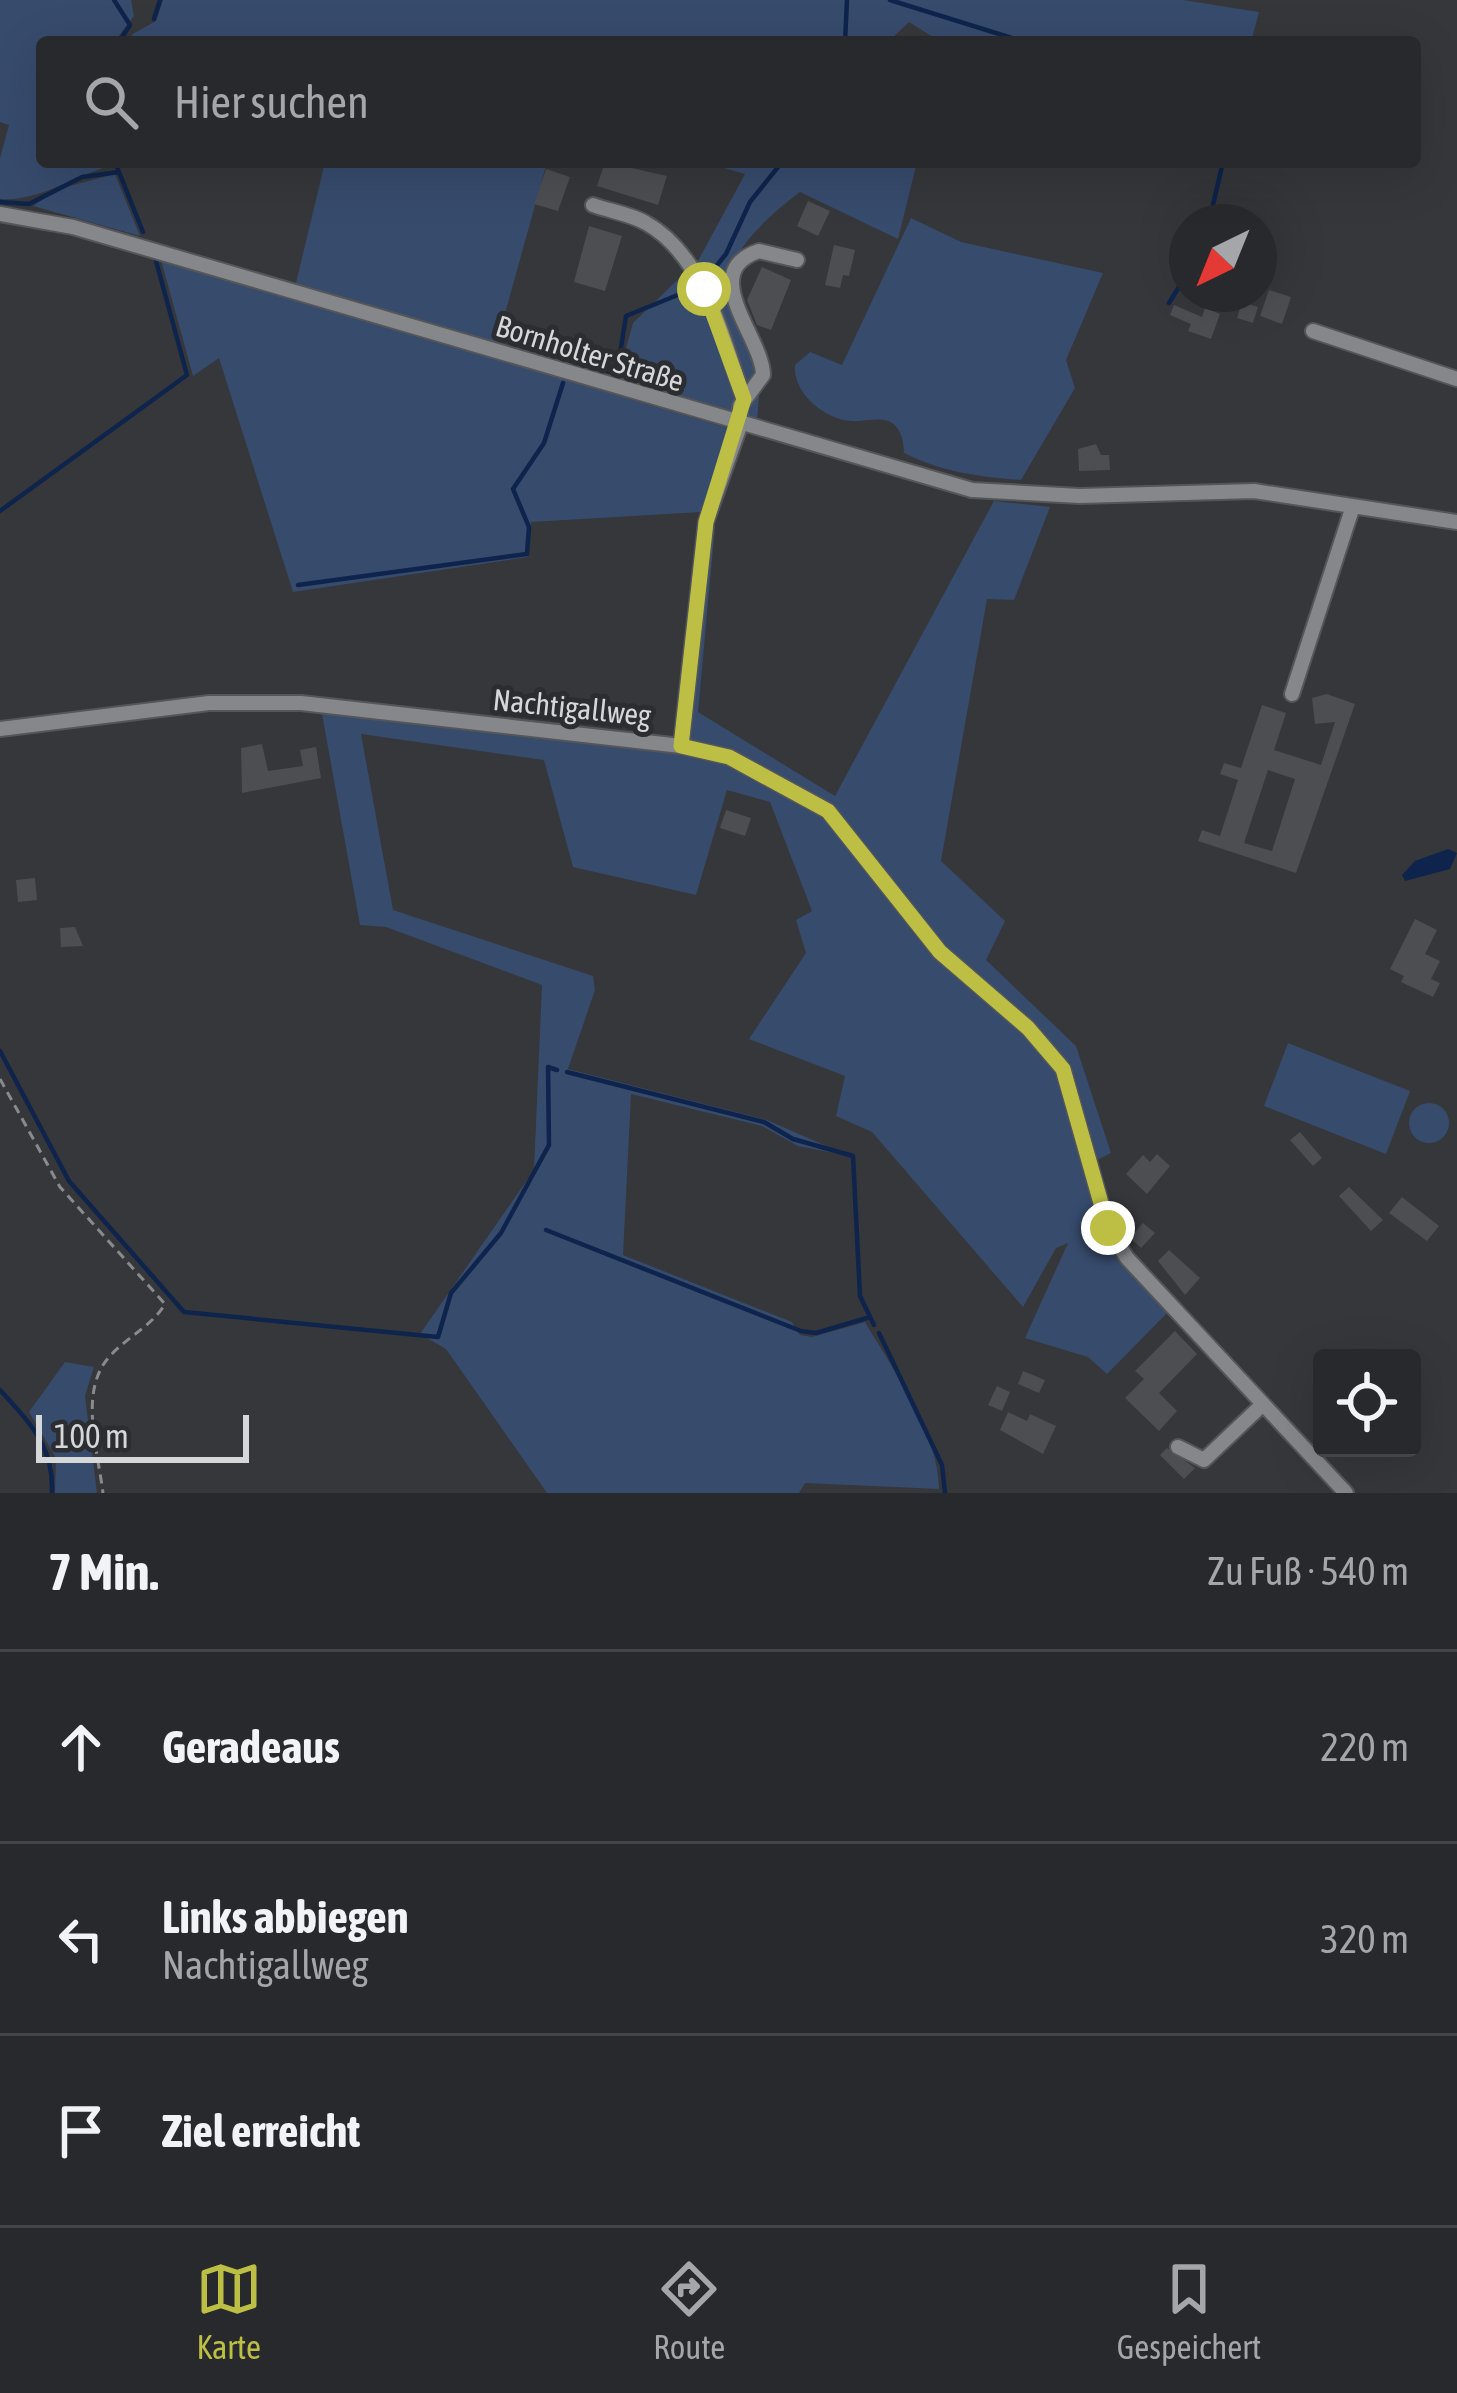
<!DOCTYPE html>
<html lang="de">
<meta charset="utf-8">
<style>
:root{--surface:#28292c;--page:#343538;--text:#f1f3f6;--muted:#a5a6a9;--line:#444548;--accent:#bcbf44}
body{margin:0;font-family:"Asap Condensed",sans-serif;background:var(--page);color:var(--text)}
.controls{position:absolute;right:36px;bottom:36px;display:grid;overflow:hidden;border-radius:12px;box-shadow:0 12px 48px #0002}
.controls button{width:108px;height:108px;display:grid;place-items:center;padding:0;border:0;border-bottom:3px solid var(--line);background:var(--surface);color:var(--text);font:60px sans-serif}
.compass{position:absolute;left:1169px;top:204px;width:108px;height:108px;border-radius:50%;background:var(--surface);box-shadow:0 12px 48px #0002;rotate:223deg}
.scale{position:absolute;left:36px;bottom:30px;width:213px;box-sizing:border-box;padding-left:12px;border:6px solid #d6d7d9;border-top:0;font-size:33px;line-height:42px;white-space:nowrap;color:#d6d7d9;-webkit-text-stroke:9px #2b2d30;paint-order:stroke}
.stop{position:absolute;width:36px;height:36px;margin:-27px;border:9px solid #bcbf44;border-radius:50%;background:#fff}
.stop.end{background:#bcbf44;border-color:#fff;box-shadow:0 3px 12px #0008}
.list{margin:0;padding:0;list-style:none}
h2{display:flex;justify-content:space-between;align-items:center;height:156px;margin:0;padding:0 48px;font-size:51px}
h2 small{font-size:39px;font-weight:400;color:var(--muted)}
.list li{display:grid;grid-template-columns:78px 1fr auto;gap:36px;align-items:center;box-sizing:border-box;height:192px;padding:0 48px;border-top:3px solid var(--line)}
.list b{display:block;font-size:45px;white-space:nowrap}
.list p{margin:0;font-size:39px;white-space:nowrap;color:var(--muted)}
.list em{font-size:39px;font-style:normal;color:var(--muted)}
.icon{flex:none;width:66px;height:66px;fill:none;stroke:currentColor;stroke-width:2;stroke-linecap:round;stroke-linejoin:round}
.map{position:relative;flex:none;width:1457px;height:1493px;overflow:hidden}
.search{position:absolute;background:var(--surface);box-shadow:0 12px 48px #0002;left:36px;right:36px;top:36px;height:132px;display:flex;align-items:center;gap:30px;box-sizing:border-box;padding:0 42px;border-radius:12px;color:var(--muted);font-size:45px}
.sheet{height:732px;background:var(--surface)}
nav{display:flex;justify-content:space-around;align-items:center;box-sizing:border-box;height:168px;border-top:3px solid var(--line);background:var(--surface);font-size:33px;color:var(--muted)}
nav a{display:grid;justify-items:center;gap:6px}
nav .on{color:var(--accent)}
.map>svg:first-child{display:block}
</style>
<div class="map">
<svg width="1457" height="1493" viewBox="0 0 1457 1493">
<rect width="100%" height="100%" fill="#35373a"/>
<path fill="#374b6d" d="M0,0h131l3,16 -20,26h-72v120l70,3c-37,11 -75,37 -112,34v-41l9,-33 -9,-3z
M163,0h1020l76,12 -8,30h-310l-32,-20 -21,20h-743l-14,-7 25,-14z
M325,162h222l-51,184 -200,-63z
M703,162h214l-19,77 -98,-47c-37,28 -89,73 -68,123 6,15 18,27 24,42 7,17 2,46 1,66l-140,-42 16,-58 66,-64 46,-85z
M115,174l25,62 -107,-30 25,-17z
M911,218l50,24 142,31 -37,87 9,28 -54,92c-41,-3 -80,-8 -117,-27 0,-12 -3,-27 -16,-32 -10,-4 -27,1 -38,0 -26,-2 -58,-29 -55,-56l15,-13 32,13z
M161,260l573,170 -33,82 -170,10 -3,35 -235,35 -74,-234 -26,18z
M994,501l56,6 -36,93 -27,-1 -46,262 64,60 -19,39 90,86 35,107 -24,12 18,68 63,79 -61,62 -19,-17 -63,-19 43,-95 -12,5 -33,59 -151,-175 -36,-16 9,-40 -96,-37 57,-86 -10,-33 16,-9 -42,-109 -43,-12 -31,105 -123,-28 -29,-107 -183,-26 32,176 200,66 2,14 -27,79 199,51 82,36 -51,-10 -36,-20 -131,-32 -8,161 169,67 8,13 12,2 53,-15c29,50 73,108 74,167l-134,-6 -6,10h-252l-101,-144 -26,-15 114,-164 8,-185 -156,-58 -26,-2 -38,-211 6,-17 346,40 -3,11 13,2 25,-226 6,3 -17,185 137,84z
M1288,1043l122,48 -24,63 -122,-48z
M1409 1123a20 20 0 1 1 40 0a20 20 0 1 1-40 0Z
M65,1362l29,5 -9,29 12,97h-42l1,-35 -27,-46z"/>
<path fill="#0e244c" d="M1448,849l9,4 -7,16 -45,12 -3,-6 13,-14z"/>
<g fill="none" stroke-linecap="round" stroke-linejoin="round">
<path stroke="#0e244c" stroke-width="4.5" d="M114,0l16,25 -11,17
M890,0l135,42
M154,19l6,-19
M845,42l2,-42
M115,162l28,70
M0,202l29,2 53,-27 37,-5
M1209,222l14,-60
M705,280l21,-26 24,-52 32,-40
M1169,303l18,-29
M569,364l48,9 9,-57 64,-26
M0,511l187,-136 -31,-114
M298,585l229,-31 2,-27 -16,-38 31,-46 19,-60
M0,1051l69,130 115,131 254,25 13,-44 50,-60 48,-88 -1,-78 9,3
M567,1072l197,50 29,17 60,17 7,140 14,29
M546,1230l255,101 15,2 51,-15
M879,1333l63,132 3,28
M0,1390c30,33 54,56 52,103"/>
</g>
<path fill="#4c4e52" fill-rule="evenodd" d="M605,162l62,14 -9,29 -61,-19z
M546,169l24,8 -12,34 -24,-7z
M808,201l22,10 -12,25 -21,-10z
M589,226l33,10 -17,55 -31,-9z
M834,245l21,5 -6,26 -6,-1 -3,13 -15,-3z
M762,267l29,13 -20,50 -14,-5 -10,-25z
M1269,290l22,7 -9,27 -22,-8z
M1242,302l16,5 -5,16 -16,-5z
M1174,305l28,12 3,-9 15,6 -9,25 -23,-8 3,-7 -21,-9z
M1096,444l5,11h8l1,15 -31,1 -1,-22z
M1327,694l28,10 -59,169 -98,-32 4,-11 18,6 18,-56 -18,-6 4,-11 17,5 21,-63 24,8 -12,37 47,15 14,-43 -20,2 -3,-26zM1268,770l27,9 -23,72 -28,-8z
M262,744l6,27 35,-5 -3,-16 16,-3 5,31 -79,15 -1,-45z
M726,810l25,8 -6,18 -25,-8z
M35,878l2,22 -19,2 -2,-22z
M1415,919l22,11 -12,24 15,7 -9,18 9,4 -7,14 -32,-15 3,-6 -14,-7z
M75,927l8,19 -22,1 -1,-19z
M1300,1132l22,26 -9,8 -23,-26z
M1157,1154l13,12 -23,28 -21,-20 17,-19 7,7z
M1349,1187l34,33 -12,11 -32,-35z
M1402,1197l37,29 -12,15 -38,-28z
M1143,1223l12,10 -14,15 -11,-10z
M1169,1250l31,28 -15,17 -27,-34z
M1175,1331l22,23 -38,39 18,18 -18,20 -34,-33 19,-19 -9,-8z
M1023,1371l22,9 -6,13 -21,-9z
M997,1386l13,6 -8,19 -14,-6z
M1008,1412l19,9 3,-7 26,12 -13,28 -43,-24z
M1167,1448l28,20 -11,11 -24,-24z"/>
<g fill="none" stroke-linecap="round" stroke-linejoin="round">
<defs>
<path id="minor" d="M593,205c16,6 38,9 53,18 59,33 77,117 98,176
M0,214l73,13 899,263 108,6 174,-5 203,31
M1313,331l144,48
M1292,694l61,-188
M0,729l209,-26h92l380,43 48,11 99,54 112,141 88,76 35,41 45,159 19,30 219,235
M681,746l25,-224 34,-96v-20l23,-31c0,-37 -67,-103 -4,-124l38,9
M1178,1447l26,13 57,-54"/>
</defs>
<use href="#minor" stroke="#545658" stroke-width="18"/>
<path stroke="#898a8d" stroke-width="3" stroke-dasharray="9 6" stroke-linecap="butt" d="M0,1079l60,108 105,117c-13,22 -38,33 -55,52 -32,34 -12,95 -7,137"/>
<use href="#minor" stroke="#85878b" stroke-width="14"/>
</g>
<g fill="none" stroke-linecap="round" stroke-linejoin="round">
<path stroke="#bcbf44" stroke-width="15" d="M704,289l40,110 -38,123 -25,224 48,11 99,54 112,141 88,76 35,41 45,159"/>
</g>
<g text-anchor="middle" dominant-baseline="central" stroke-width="10" stroke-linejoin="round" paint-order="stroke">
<g font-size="30" fill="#d6d7d9" stroke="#2b2d30">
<text transform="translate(590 353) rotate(17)">Bornholter Straße</text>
<text transform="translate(572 707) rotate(6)">Nachtigallweg</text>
</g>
</g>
</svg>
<div class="controls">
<button><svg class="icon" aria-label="locate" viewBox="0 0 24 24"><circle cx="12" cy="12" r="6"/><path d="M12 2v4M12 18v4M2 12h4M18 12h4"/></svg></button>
</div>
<svg class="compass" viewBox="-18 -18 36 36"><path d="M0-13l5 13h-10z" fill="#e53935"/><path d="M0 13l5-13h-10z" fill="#a5a6a9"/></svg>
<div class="scale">100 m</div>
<div class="stop" style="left:704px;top:289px"></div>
<div class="stop end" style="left:1108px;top:1228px"></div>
<div class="search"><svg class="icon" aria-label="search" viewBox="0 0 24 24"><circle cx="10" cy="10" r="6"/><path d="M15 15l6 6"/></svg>Hier suchen</div>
</div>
<section class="sheet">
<h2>7 Min.<small>Zu Fuß · 540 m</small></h2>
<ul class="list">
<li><svg class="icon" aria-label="ahead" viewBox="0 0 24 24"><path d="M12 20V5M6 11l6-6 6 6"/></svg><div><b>Geradeaus</b></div><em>220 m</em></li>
<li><svg class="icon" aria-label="left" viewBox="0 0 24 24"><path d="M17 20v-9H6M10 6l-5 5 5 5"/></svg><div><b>Links abbiegen</b><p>Nachtigallweg</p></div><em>320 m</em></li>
<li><svg class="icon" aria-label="arrive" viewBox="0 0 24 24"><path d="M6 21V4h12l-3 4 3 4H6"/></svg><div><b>Ziel erreicht</b></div></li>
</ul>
</section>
<nav>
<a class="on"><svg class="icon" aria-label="map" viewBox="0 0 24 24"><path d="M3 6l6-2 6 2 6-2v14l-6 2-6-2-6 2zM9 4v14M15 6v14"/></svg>Karte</a>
<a><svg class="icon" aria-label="directions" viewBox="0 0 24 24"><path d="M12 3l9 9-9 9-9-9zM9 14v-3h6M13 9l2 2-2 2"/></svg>Route</a>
<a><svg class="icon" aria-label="saved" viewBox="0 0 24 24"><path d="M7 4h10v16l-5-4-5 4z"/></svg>Gespeichert</a>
</nav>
